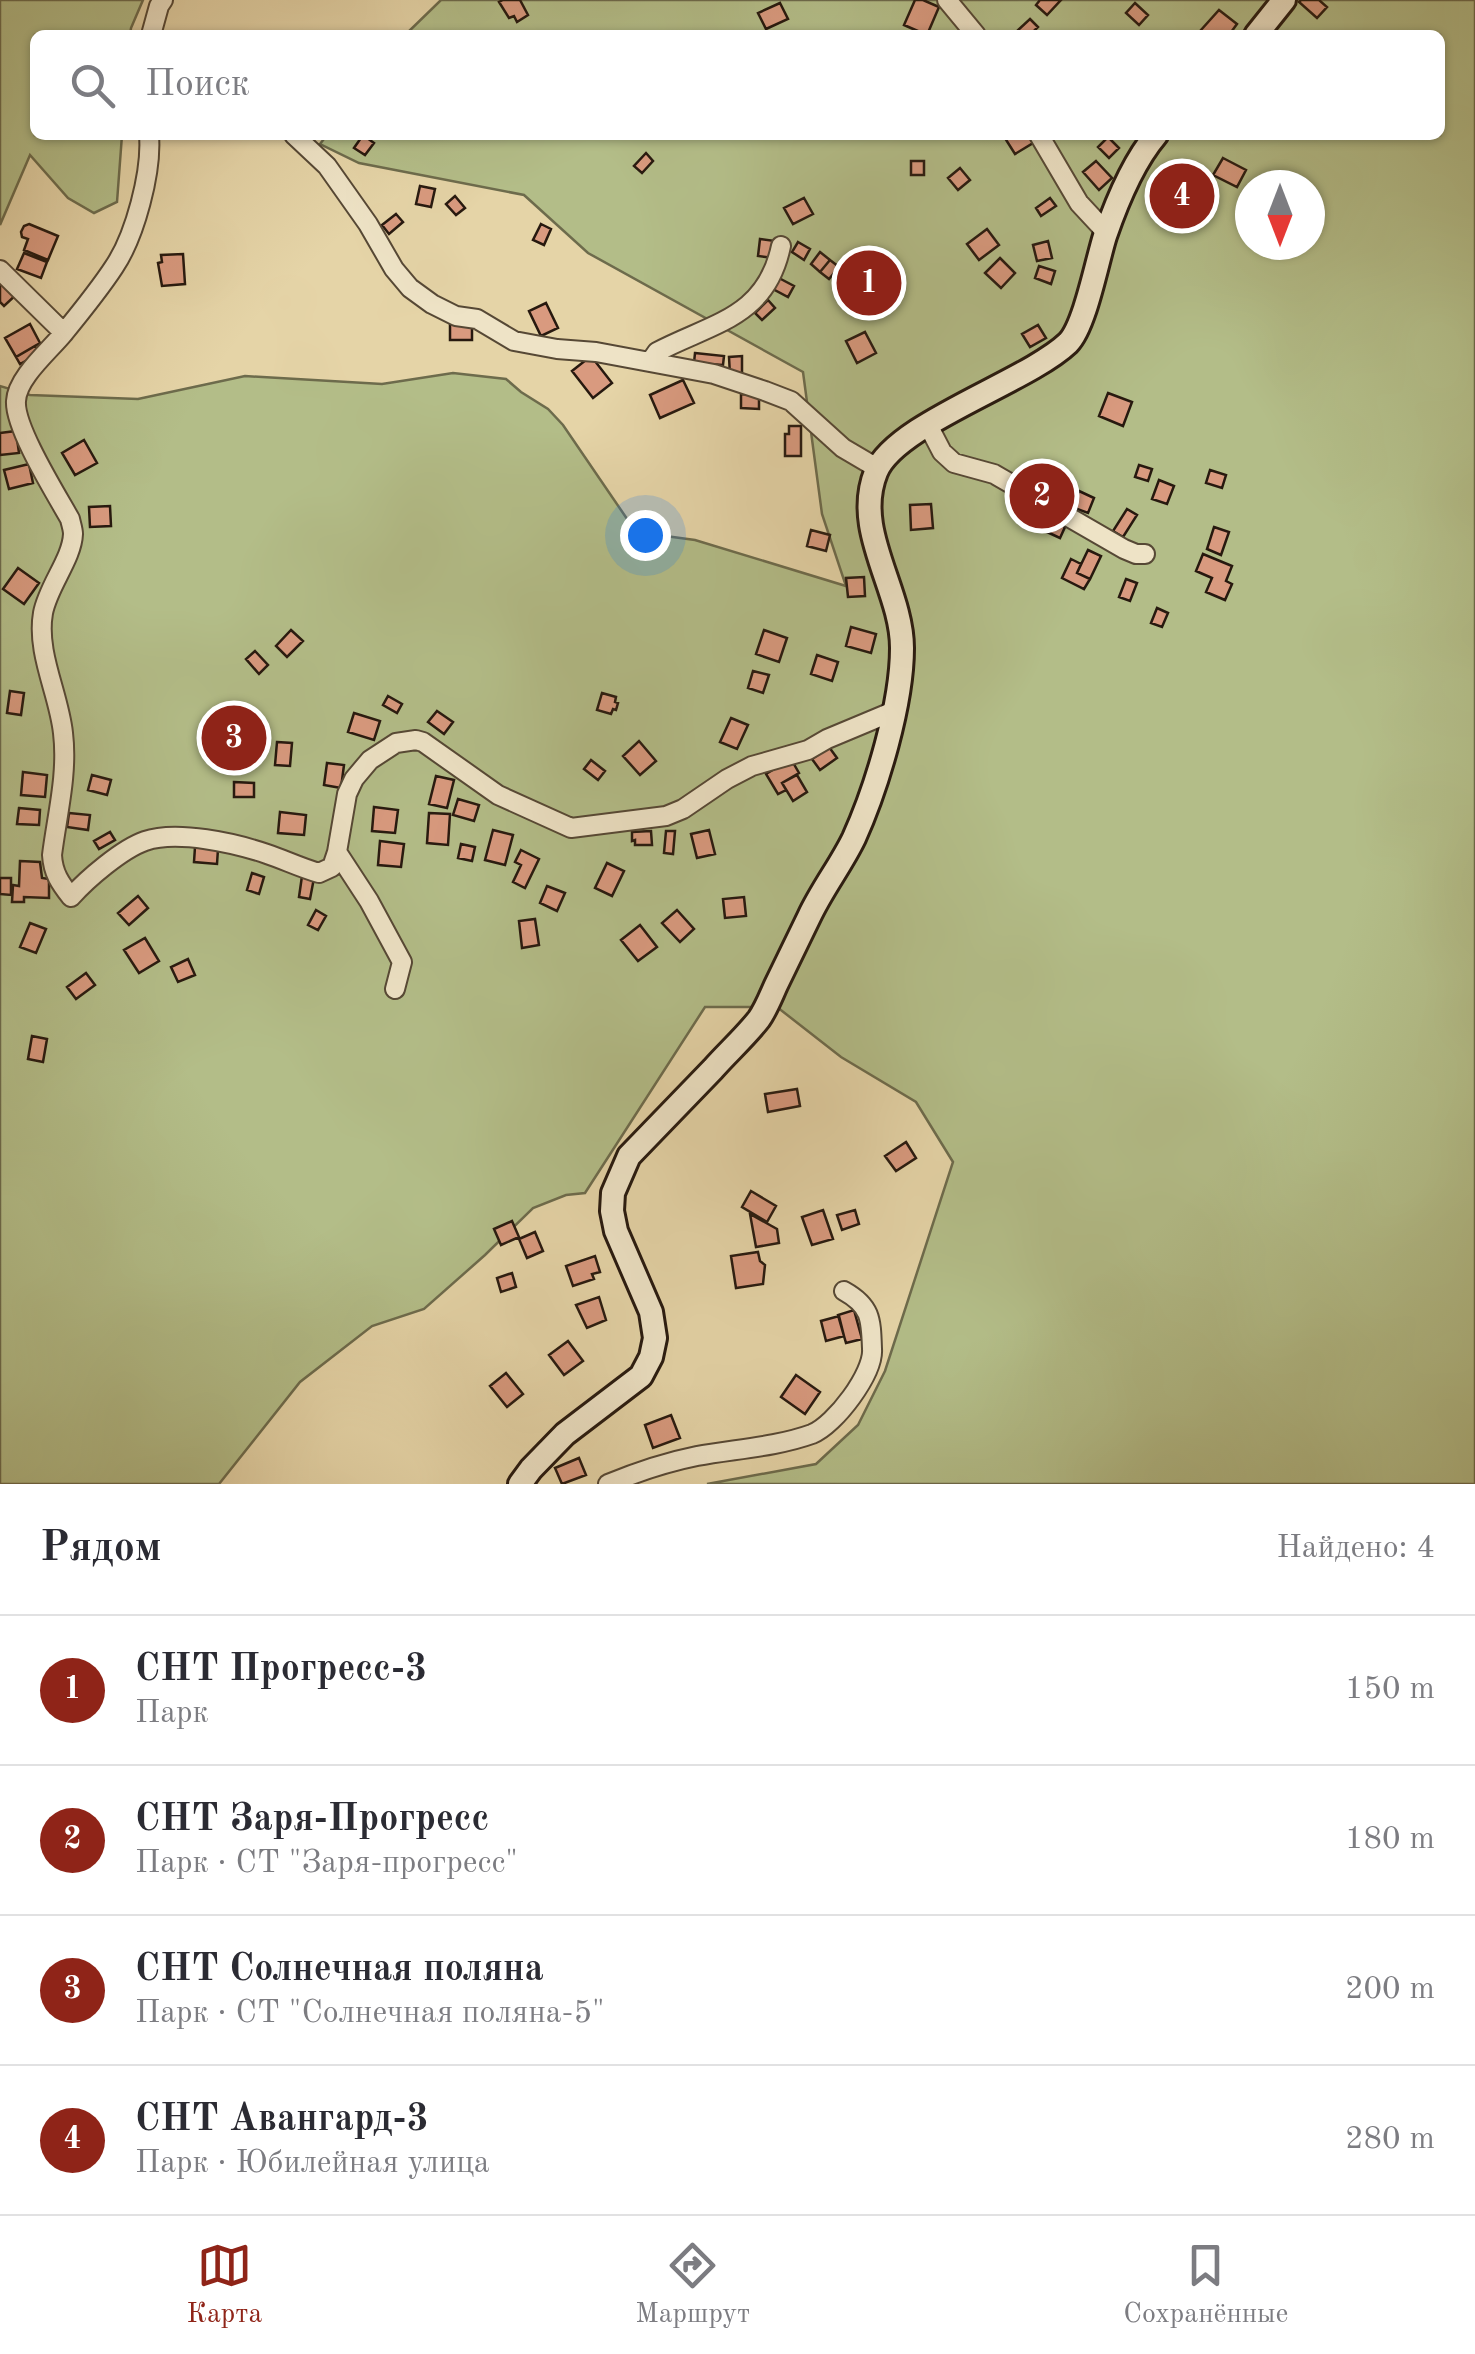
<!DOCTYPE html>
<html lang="ru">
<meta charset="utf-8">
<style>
:root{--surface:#fff;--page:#f7f7f7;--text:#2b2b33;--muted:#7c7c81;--line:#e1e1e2;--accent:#8f2418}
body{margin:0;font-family:"Old Standard TT",serif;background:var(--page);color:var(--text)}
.compass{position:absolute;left:1235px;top:170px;width:90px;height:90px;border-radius:50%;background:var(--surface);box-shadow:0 2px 8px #0004;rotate:180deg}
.you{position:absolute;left:645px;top:535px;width:35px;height:35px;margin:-25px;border:8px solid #fff;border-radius:50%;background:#1a73e8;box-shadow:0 0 0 15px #1a73e833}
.badge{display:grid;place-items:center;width:65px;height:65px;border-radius:50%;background:var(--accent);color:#fff;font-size:32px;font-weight:700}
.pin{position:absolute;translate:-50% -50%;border:5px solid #fff;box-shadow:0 2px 10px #0006}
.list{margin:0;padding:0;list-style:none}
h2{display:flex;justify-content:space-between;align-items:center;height:130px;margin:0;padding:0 40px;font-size:42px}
h2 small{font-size:32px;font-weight:400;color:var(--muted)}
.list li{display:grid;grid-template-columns:65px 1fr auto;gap:30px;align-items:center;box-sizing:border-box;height:150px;padding:0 40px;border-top:2px solid var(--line)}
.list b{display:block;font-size:38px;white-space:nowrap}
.list p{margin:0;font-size:32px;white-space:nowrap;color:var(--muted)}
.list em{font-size:32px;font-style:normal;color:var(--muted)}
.icon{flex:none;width:55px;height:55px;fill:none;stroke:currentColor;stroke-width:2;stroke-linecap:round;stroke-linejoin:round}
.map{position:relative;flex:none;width:1475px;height:1484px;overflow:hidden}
.search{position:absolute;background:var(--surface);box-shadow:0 2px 8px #0004;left:30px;right:30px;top:30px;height:110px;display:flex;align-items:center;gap:25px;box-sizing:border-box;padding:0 35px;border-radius:15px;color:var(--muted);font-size:38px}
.sheet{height:730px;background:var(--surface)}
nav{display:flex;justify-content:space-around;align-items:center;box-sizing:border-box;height:140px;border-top:2px solid var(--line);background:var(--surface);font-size:28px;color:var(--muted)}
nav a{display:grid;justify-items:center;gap:5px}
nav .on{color:var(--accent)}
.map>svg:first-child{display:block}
</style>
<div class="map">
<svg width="1475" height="1484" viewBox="0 0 1475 1484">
<rect width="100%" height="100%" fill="#e5d4a7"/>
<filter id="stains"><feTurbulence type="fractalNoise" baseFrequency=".002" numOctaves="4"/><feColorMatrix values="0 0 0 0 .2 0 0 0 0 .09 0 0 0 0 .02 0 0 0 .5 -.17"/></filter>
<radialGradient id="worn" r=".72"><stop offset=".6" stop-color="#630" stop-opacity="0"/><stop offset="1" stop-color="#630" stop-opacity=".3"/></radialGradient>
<path fill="#b3bd88" stroke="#6d6b4c" stroke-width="2.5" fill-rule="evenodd" d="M0,0h143l-12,28 -1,7h-95v100h87l-5,67 -23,11 -26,-15 -38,-43 -30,70z
M441,0h1034v1484h-768l109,-20 42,-39 27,-54 68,-209 -37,-60 -75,-45 -64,-50h-72l-120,186 -19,2 -33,13 -48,47 -61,54 -52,17 -72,56 -81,102h-219v-1098l30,9 108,4 107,-23 137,8 71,-11 53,6 15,13 27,17 15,16 73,107 59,8 151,46 -24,-72 -19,-142 -215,-119 -64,-58 -165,-32 -39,-19 7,-9h1113v-100h-1035zM1250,185h60v60h-60z"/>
<path fill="#d99a7f" stroke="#27190f" stroke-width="2.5" d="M503,0h17l8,15 -11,7 -3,-6 -5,2 -10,-16z
M915,0h8l16,7 -12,28 -23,-10z
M1040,0h21l-14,15 -11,-10z
M1301,0h18l8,7 -10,11 -18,-16z
M780,3l8,16 -22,10 -8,-16z
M1135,3l13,12 -9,10 -13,-12z
M1219,10l18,14 -8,11h-21l-7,-5z
M1030,19l8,8 -8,8h-9l-4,-4z
M363,135l11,8 -9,12 -11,-7z
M1003,135h25l5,8 -18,11z
M1108,137l11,11 -10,10 -11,-11z
M646,153l7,8 -11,12 -8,-7z
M1223,158l23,12 -9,17 -24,-12z
M911,161h13v14h-13z
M1096,161l16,17 -13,12 -16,-18z
M960,168l10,12 -12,10 -10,-12z
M420,186l15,3 -4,18 -15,-3z
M455,196l10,12 -9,7 -10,-11z
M804,198l9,16 -20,10 -9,-16z
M1050,198l6,8 -15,10 -5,-8z
M396,214l7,8 -14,12 -7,-9z
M29,224l29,12 -10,24 -24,-10 4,-11 -6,-2 -1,-5 3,-6z
M541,224l10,5 -7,16 -11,-5z
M987,229l12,16 -20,15 -12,-16z
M760,239l15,2 -2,17 -15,-2z
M1048,241l4,17 -15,3 -4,-16z
M798,242l12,7 -6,11 -12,-8z
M820,252l10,8 -10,12 -9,-8z
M24,253l23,9 -6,16 -24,-9z
M183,254l2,30 -23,2 -4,-23 4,-1 -1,-7z
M1000,258l15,15 -14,15 -16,-15z
M830,260l9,7 -10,12 -9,-7z
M1039,266l16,5 -4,13 -16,-6z
M0,274l18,19 -14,13 -4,-4z
M777,277l17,9 -6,11 -17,-9z
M768,300l7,8 -13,12 -7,-7z
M546,303l12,25 -17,8 -12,-25z
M450,322h22v18h-22z
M30,324l10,19 -24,14 -11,-19z
M1038,325l8,13 -16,9 -8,-13z
M865,332l11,21 -19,10 -11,-22z
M35,346l5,7 -20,11 -4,-7z
M695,353l29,3 -1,9 -29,-2z
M591,356l21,27 -19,15 -21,-27z
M742,356v19h-12l-1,-18z
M683,380l11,23 -34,15 -10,-23z
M1108,393l24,9 -9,24 -24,-10z
M741,394l18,1v14l-18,-1z
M789,426h12v30h-16v-22h4z
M16,431l3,22 -19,2v-22z
M84,440l13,23 -22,12 -13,-22z
M29,464l4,19 -24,6 -5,-19z
M1139,465l13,4 -4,12 -13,-4z
M1026,466l14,9 -7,11 -14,-9z
M1210,470l16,5 -4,13 -16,-5z
M1159,480l15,6 -7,18 -15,-5z
M1079,491l15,7 -6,15 -16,-6z
M931,504l2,24 -22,2 -1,-25z
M110,506l1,20 -21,1 -1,-20z
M1127,509l10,6 -14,22 -10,-6z
M1052,520l13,7 -5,11 -13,-6z
M1214,527l15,5 -8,23 -14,-6z
M811,530l19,5 -4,16 -19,-5z
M1088,550l13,6 -11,23 -13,-6z
M1203,554l29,12 -6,15 6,3 -7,16 -19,-8 6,-14 -16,-7z
M1071,559l10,5 -4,9 13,6 -6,10 -22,-11z
M18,568l21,15 -15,21 -21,-15z
M864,577l1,19 -17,1 -2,-19z
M1126,579l11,4 -7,18 -11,-4z
M1157,608l11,5 -6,14 -11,-4z
M851,627l25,7 -5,19 -25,-7z
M291,630l12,11 -16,16 -11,-11z
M764,630l23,8 -8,24 -23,-8z
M255,651l13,14 -9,9 -13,-15z
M817,655l21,7 -6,19 -21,-7z
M753,671l16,4 -6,18 -15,-5z
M10,691l14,2 -3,22 -14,-2z
M602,693l14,4 -1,5 3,1 -2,7 -3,-1 -2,5 -14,-4z
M388,696l14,8 -5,9 -14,-8z
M437,711l16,11 -9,12 -16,-12z
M354,713l26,8 -6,19 -26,-8z
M731,718l17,7 -11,24 -17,-7z
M639,741l17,20 -16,14 -17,-19z
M277,742l15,1 -2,23 -15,-1z
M829,747l8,11 -17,12 -8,-11z
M791,759l8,14 -17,10 4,7 -8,4 -12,-20z
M591,760l14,11 -7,9 -14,-11z
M327,763l17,2 -3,23 -17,-3z
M23,772l24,3 -2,22 -24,-2z
M92,775l19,5 -4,15 -19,-5z
M797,775l10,17 -14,9 -11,-18z
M436,776l18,4 -7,28 -18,-4z
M234,782l20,1v14h-20z
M458,799l21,6 -5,16 -21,-6z
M374,807l24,3 -3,23 -23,-2z
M19,808l21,2 -1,15 -22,-1z
M280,812l26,3 -2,20 -26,-2z
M69,813l21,2 -2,15 -21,-3z
M429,813l21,1 -2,31 -21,-2z
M493,830l20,5 -8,30 -20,-5z
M709,830l6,24 -18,4 -6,-24z
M651,831l1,14h-17v-5l-3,1v-9z
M666,831h9l-2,23 -9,-1z
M110,832l5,8 -16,9 -5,-8z
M380,841l24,3 -3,23 -23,-2z
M461,844l14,3 -3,14 -14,-3z
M195,847l23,2 -1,15 -23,-2z
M521,850l18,9 -14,29 -12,-6 8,-17 -6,-3z
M20,861l20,1 2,16 7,1v19l-25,-1v5h-12l1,-17 6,1z
M607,863l17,8 -12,25 -17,-8z
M252,873l12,4 -5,17 -12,-4z
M302,876l12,2 -4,21 -11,-2z
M0,878h11v17l-11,-1z
M547,886l18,7 -8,18 -17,-8z
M138,896l10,12 -19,17 -11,-12z
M744,897l2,19 -21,2 -2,-19z
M316,910l10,6 -8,14 -10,-5z
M677,910l17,19 -14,13 -18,-19z
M535,919l4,26 -17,3 -3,-27z
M30,923l16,6 -10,24 -16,-6z
M640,925l17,22 -19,14 -17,-21z
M145,938l14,23 -20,12 -15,-23z
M188,959l7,16 -17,7 -7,-15z
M86,973l9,12 -19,14 -9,-12z
M32,1036l15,3 -4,23 -15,-3z
M797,1089l3,17 -32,6 -3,-18z
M906,1142l10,16 -20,13 -11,-15z
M751,1191l25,15 -9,16 -25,-15z
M823,1210l10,29 -21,6 -10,-28z
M855,1210l4,14 -17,6 -5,-15z
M750,1214l27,15 2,14 -23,4z
M512,1221l7,16 -18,8 -7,-16z
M535,1232l8,19 -16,7 -8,-19z
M758,1252l2,9 5,4 -2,19 -27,4 -5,-32z
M595,1256l5,16 -8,2 2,5 -21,7 -7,-20z
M512,1273l4,14 -15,5 -4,-14z
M599,1297l7,23 -19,8 -11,-23z
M854,1310l8,29 -16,4 -8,-28z
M839,1316l5,20 -18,5 -5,-20z
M568,1341l15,20 -19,14 -15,-20z
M506,1373l17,21 -16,13 -17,-21z
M796,1375l24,17 -15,22 -24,-17z
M671,1415l9,23 -27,10 -8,-23z
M579,1458l7,17 -24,9 -7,-16z"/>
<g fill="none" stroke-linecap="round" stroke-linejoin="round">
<defs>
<path id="street" d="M947,0l29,35
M151,35l8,-29 4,-6
M149,135c3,37 -14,101 -35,132 -15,23 -33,45 -51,67 -15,18 -46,44 -47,67 -2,26 40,93 54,118 1,5 3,10 3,15 -1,25 -25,52 -30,79 -7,40 16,81 20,120 5,41 -6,82 -11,122 1,18 8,28 19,42 16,-18 51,-48 74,-56 32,-11 90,2 122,13 18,6 34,14 52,19l13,-6 5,-15 10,-58 7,-15 16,-19 26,-17 20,-3 7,2 75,53 73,33 95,-12 17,-7 44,-30 25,-13 56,-16 19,-11 67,-28
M294,135l33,31 41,58 26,45 16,19 22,16 24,12 21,3 37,22 43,8 39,3 118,22 51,17 26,10 52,47 34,20
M1039,135l40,68 27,29
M0,270l64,63
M650,362l7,-10c55,-29 109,-34 124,-106
M928,425l14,27 12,11 40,11 130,75 12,5h9
M337,852l32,49 33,61 -7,27
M608,1484c29,-12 59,-22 89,-28 38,-7 79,-9 115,-22 23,-9 62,-61 60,-85 -1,-30 -1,-43 -28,-58"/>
<path id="secondary" d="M1256,35l28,-35
M520,1484l11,-15 34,-35 76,-58 10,-19 4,-19 -4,-26 -35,-81 -4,-20 1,-18 16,-37c28,-29 56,-58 84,-87 15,-17 32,-32 46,-50 7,-10 12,-23 17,-34 11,-23 22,-45 33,-68 13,-28 32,-52 45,-79 23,-51 48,-134 48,-190 0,-59 -50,-117 -26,-176 19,-48 151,-90 192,-129 17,-17 29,-82 37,-107 11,-32 29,-75 51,-101"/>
</defs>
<use href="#street" stroke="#564835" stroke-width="22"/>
<use href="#secondary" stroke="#27190f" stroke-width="28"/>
<use href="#street" stroke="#eee3c6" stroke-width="18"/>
<use href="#secondary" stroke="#eee3c6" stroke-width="22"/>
</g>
<rect width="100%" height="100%" filter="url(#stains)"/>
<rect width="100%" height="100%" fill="url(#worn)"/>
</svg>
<svg class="compass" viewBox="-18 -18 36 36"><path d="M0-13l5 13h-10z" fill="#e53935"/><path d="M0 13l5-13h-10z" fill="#7c7c81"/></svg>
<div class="you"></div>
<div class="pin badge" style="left:869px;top:283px">1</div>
<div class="pin badge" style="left:1042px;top:496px">2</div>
<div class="pin badge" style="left:234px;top:738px">3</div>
<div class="pin badge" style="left:1182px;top:196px">4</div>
<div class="search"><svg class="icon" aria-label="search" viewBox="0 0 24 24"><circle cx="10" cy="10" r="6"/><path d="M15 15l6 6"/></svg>Поиск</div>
</div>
<section class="sheet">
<h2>Рядом<small>Найдено: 4</small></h2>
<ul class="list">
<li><span class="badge">1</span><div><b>СНТ Прогресс-3</b><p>Парк</p></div><em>150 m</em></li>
<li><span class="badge">2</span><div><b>СНТ Заря-Прогресс</b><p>Парк · СТ &quot;Заря-прогресс&quot;</p></div><em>180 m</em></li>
<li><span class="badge">3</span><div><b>СНТ Солнечная поляна</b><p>Парк · СТ &quot;Солнечная поляна-5&quot;</p></div><em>200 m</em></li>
<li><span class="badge">4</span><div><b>СНТ Авангард-3</b><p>Парк · Юбилейная улица</p></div><em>280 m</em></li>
</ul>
</section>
<nav>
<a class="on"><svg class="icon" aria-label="map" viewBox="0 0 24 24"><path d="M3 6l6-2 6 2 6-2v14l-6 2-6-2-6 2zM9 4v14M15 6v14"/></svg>Карта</a>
<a><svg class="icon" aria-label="directions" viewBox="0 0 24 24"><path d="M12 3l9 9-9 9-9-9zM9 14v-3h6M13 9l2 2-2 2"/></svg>Маршрут</a>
<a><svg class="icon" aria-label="saved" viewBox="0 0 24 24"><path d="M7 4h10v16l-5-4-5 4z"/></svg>Сохранённые</a>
</nav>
